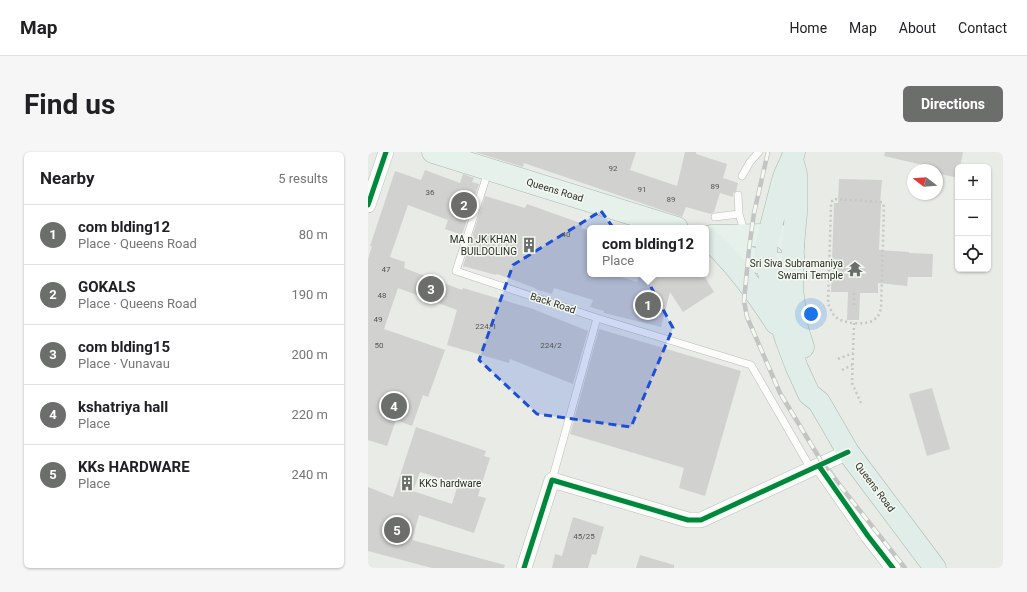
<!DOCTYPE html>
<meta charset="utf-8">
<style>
:root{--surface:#fff;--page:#f6f6f6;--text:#202124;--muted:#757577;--line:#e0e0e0;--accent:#6b6e6a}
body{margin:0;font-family:Roboto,sans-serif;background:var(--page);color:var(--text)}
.controls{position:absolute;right:12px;top:12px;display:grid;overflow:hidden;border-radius:6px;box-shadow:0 1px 3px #0004}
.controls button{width:36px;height:36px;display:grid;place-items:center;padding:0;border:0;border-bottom:1px solid var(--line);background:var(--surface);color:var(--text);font:20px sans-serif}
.compass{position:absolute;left:539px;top:12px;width:36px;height:36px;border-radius:50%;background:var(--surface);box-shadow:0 1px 3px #0004;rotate:287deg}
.you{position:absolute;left:443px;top:162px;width:14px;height:14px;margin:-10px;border:3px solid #fff;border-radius:50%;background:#1a73e8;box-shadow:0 0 0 6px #1a73e833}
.badge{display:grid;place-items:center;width:26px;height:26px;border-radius:50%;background:var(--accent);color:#fff;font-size:13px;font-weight:700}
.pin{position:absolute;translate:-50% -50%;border:2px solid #fff;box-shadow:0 1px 4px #0006}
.popup{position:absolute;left:219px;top:73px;width:122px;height:52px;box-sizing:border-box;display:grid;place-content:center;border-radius:6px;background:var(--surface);filter:drop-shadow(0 1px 3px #0005);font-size:13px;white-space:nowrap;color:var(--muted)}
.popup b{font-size:15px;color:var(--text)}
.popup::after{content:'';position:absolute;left:50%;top:100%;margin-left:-8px;border:8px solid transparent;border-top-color:var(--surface)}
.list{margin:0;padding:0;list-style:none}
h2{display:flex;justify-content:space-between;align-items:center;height:52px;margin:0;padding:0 16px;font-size:17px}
h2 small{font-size:13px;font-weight:400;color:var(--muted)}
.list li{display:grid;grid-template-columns:26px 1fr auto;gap:12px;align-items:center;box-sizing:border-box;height:60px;padding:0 16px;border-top:1px solid var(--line)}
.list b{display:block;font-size:15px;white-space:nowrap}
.list p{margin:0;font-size:13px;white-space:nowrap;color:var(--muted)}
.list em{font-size:13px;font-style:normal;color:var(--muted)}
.icon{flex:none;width:22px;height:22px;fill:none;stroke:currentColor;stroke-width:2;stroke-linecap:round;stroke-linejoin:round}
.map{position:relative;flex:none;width:635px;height:416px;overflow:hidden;border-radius:6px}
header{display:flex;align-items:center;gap:24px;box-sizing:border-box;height:56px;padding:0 20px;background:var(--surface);border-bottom:1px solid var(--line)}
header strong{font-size:19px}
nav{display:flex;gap:22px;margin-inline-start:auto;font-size:14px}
.intro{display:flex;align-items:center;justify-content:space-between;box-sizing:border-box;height:96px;padding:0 24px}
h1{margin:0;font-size:28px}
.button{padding:10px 18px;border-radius:6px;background:var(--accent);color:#fff;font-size:14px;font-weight:700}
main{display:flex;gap:24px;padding:0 24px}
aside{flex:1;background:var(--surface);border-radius:6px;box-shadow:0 1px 3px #0004}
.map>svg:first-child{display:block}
</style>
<header>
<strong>Map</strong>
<nav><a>Home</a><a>Map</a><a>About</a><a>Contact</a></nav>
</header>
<div class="intro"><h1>Find us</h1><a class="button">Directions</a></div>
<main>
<aside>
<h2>Nearby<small>5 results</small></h2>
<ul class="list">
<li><span class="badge">1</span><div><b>com blding12</b><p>Place · Queens Road</p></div><em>80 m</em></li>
<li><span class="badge">2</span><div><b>GOKALS</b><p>Place · Queens Road</p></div><em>190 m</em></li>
<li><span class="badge">3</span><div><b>com blding15</b><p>Place · Vunavau</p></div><em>200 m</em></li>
<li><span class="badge">4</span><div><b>kshatriya hall</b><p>Place</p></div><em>220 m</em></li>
<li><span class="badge">5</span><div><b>KKs HARDWARE</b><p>Place</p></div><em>240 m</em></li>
</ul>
</aside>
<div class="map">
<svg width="635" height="416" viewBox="0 0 635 416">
<rect width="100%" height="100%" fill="#e8ebe6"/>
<path fill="#d1d2cf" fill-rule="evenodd" d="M107,0h161l-6,18 47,16 8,-34h11v2l31,10 -4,14 15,5 -2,8 -3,2v4l-13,-4 -6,19 -3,2 -25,-7 -4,10 -158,-54 -1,4z
M517,0h78l-3,15h-2v11l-21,-5v-3h-10v-4l-43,-10z
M57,18l35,13 3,-9 11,4 -2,4 7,2 -17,51 -17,-6 3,-9 -40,-15 -18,52 15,5 -1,6 58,22 1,-2 70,21 55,22 -15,53 -63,-25 -1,4 -62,-18 10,-35 -59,-22 -14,41 61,21 -17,47 -5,-2 -11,31 -16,-6 -9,26 -19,-6v-181l4,-13h-2l25,-75 26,9z
M471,27l43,1 -2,24h1l-2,46 30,2v1l24,1 -1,23h-24l-1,9 -29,-3v10h-18l-1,27h-12l1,-28h-17l3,-89h4z
M117,44l40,12 2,-4 56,20 -2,4 9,3v43h21l26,8 3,-8h63l11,18 -31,20 -13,-20 -9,35 -57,-14v-2l-14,-4 3,-7 -39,-12 -2,6 -17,-5v-1l-38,-14 -1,1 -33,-9z
M231,177l142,42 -36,125 -26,-8 5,-20 -114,-34z
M564,236l18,61 -23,7 -18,-62z
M48,275l70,24 -2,5 6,2 -12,38 8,2 -12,35 -55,-18 -7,25 93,25 -1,3h-72l-64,-17v-64l25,10zM52,320l38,12 -6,20 -39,-13z
M205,365l31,10 -8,28 -4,-1 -4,14h-36l3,-14 7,2z
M272,403l34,10v3h-38z"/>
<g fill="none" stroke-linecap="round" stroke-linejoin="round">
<defs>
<path id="service" d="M120,20l-32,99 141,47 154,47 60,104
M374,24l8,-14 9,-10
M370,43l1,19 6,20
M347,65l24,-3
M184,328l45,-162"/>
<path id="minor" d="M0,53l18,-53
M451,314l49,70 25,32
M156,416l28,-88 136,40h13l147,-68"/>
<path id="primary" d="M65,0l244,76
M343,84l58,-1 11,1 6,3 7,7
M341,86l49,24 9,2h19l4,-2 3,-5"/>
<path id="trunk" d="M426,0c-2,10 -8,18 -11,28l-16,62 -1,10v8l12,52 8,27 11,29 12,26 10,8 29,50 87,116
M425,11l3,11v39l-3,33 -1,43 5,39 6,19
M338,85c28,24 50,55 70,86"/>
</defs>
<use href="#service" stroke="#babcb9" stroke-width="8"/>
<use href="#minor" stroke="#babcb9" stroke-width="16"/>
<use href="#primary" stroke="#a7b9b0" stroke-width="23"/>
<use href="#trunk" stroke="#a7b9b0" stroke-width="23"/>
<path stroke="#c7c8c6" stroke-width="2.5" stroke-dasharray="2 3" stroke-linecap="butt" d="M467,47l45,3 3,1 1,5 -3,100c-1,4 -2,8 -6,11 -7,7 -32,5 -39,-2 -4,-3 -6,-9 -8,-13l3,-98 1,-5z
M486,141v13
M486,171l-2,60 9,20
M470,207l15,-6
M474,218l10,-5"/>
<use href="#service" stroke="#fcfcfb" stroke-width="7"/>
<use href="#minor" stroke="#fcfcfb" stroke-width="15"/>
<use href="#primary" stroke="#e6f1ec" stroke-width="22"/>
<use href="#trunk" stroke="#e0ede8" stroke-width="22"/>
<defs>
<path id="rail" d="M400,0l-14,61 -5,36 -5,52 3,16 33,76 43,71 82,104"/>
</defs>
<use href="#rail" stroke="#c3c4c3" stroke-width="4.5"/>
<use href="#rail" stroke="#f5faf1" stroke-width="3" stroke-dasharray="9" stroke-linecap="butt"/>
<defs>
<path id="cycleway" d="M0,53l18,-53
M451,314l49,70 25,32
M156,416l28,-88 136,40h13l147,-68"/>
</defs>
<use href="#cycleway" stroke="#f5faf1" stroke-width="8"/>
<use href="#cycleway" stroke="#00873e" stroke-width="5"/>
</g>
<path fill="#1d4ed8" fill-opacity="0.2" stroke="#1d4ed8" stroke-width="3" stroke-dasharray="8 5" stroke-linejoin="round" d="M233,59l35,48 37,69 -42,99 -94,-13 -58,-54 34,-95z"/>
<defs>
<symbol id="building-bare" viewBox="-9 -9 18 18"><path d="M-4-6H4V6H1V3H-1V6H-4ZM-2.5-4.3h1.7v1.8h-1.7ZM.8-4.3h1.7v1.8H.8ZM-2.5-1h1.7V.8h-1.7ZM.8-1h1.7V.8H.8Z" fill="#6b6e6a" stroke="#f5faf1" stroke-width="2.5" paint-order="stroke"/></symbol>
<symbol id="temple-bare" viewBox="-9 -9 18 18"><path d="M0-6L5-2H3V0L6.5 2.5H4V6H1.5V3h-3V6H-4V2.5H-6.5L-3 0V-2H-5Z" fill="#6b6e6a" stroke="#f5faf1" stroke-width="2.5" paint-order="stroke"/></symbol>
</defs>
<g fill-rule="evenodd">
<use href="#building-bare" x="150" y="82" width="22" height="22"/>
<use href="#temple-bare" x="476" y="106" width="22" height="22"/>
<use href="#building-bare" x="28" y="320" width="22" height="22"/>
</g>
<g text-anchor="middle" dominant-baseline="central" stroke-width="3" stroke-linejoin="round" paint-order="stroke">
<g font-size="8" fill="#545653">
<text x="245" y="16">92</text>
<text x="347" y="34">89</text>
<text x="274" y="37">91</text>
<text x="62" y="40">36</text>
<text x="303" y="47">89</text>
<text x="198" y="82">40</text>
<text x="18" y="117">47</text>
<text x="14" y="143">48</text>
<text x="10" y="167">49</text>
<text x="118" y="174">224/1</text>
<text x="11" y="193">50</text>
<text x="183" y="193">224/2</text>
<text x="216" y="384">45/25</text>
</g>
<g font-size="10" fill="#282a27" stroke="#f5faf1">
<text transform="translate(187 38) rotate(17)">Queens Road</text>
<text transform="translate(185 151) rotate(18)">Back Road</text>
<text transform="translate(507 335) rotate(53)">Queens Road</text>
</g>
<g font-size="10" fill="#282a27" stroke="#f5faf1" text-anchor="end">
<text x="149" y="87">MA n JK KHAN<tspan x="149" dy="12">BUILDOLING</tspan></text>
<text x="475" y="111">Sri Siva Subramaniya<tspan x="475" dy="12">Swami Temple</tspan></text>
<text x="51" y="331" text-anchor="start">KKS hardware</text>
</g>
</g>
</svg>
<div class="controls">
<button>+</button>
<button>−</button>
<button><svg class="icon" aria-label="locate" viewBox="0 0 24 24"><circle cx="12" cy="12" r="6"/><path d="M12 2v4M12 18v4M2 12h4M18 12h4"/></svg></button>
</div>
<svg class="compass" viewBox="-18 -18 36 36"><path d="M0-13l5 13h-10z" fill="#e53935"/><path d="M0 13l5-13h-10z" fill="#757577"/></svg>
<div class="you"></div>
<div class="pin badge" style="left:280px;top:153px">1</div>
<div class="popup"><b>com blding12</b>Place</div>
<div class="pin badge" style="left:96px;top:53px">2</div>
<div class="pin badge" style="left:63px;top:137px">3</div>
<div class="pin badge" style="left:26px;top:254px">4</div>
<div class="pin badge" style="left:29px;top:378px">5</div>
</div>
</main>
